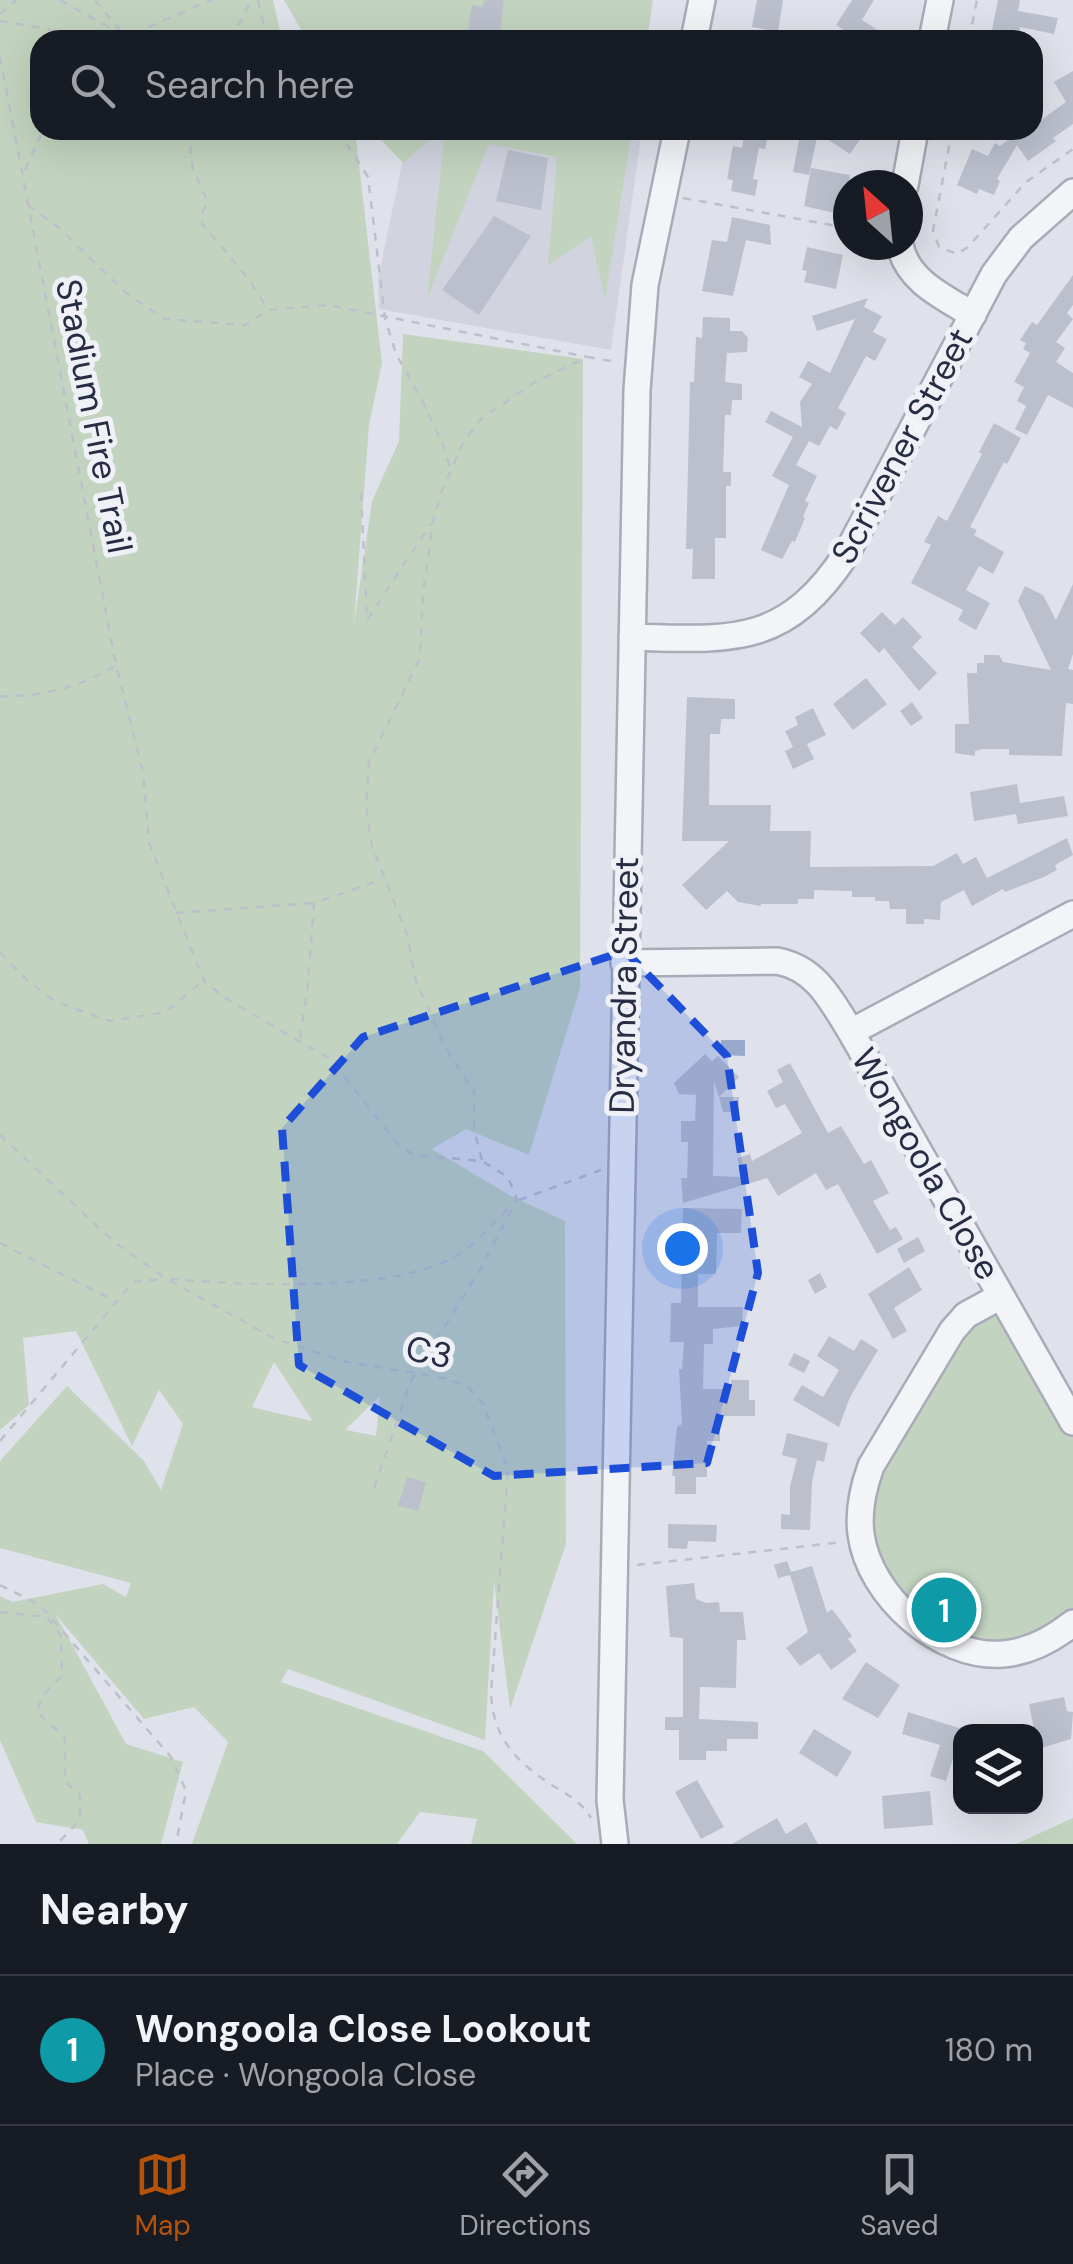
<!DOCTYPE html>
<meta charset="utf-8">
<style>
:root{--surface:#171b24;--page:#242831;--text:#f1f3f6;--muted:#9ea1a6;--line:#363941;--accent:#b45309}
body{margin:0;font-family:"DM Sans",sans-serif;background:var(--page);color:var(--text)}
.controls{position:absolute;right:30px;bottom:30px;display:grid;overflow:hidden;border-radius:20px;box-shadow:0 10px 40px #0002}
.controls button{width:90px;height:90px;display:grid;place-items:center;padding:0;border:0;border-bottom:2px solid var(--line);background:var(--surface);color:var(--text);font:50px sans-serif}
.compass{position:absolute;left:833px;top:170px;width:90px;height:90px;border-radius:50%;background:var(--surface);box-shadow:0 10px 40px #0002;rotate:333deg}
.you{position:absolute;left:682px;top:1248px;width:35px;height:35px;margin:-25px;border:8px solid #fff;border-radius:50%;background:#1a73e8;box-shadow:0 0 0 15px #1a73e833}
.badge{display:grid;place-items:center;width:65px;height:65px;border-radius:50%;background:var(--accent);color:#fff;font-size:32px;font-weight:700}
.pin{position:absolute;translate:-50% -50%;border:5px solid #fff;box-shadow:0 2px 10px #0006}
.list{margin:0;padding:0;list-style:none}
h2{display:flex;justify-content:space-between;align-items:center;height:130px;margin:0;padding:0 40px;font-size:42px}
h2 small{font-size:32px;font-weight:400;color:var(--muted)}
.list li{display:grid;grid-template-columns:65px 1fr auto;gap:30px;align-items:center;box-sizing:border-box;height:150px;padding:0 40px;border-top:2px solid var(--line)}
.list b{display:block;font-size:38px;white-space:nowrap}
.list p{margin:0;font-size:32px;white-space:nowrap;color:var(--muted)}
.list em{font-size:32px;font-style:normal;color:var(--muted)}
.icon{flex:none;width:55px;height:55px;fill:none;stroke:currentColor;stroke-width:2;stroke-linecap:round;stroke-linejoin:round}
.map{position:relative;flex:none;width:1073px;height:1844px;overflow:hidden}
.search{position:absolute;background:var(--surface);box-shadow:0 10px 40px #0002;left:30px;right:30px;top:30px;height:110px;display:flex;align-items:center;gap:25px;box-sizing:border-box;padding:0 35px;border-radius:30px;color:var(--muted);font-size:38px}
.sheet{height:280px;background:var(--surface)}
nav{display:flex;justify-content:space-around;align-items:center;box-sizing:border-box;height:140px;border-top:2px solid var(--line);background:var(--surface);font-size:28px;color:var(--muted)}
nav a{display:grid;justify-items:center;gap:5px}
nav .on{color:var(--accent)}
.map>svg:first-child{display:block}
</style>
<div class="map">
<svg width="1073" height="1844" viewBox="0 0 1073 1844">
<rect width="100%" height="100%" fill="#dfe2ea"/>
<path fill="#d1d4df" d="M409,130h233l-31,220 -232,-41 -1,-30z"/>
<path fill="#c2d4c0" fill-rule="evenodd" d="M0,0h273l9,40h-242v90h315l27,233 -13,62 -15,199 18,-123 27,-60 4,-107 180,25 -3,629 -51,167 -63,-26 -34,20 81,48 52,24 1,323 -56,165 -16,-127 -9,158 -197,-71 -7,13 202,69 94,93h-106l6,-25 -57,-7 -23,32h-205l36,-102 -34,-35 -50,12 -88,-104 70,129 57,18 -22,82h-72l-6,-14 -47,-8 -36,-82v-144l13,6 90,-18 23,13 5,-14 -131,-35v-87l67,-75 77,75 17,29 22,-66 -24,-34 -27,56 -56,-115 -53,7 6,67 -29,25zM274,1362l38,58 -1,1 -59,-14zM380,1396l-4,40 -30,-6v-1z
M284,0h369l-6,40h-340z
M372,130h68l-37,33z
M445,130h187l-27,170 -14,-63 -43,28 9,-108 -68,-13 -62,155z
M1001,1296l72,126v201l-15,12 -84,16 -97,-73 -14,-90 120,-184z
M1073,1818v26h-57z"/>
<path fill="#98a9cd" d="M721,1040h24v16l-25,-1z"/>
<path fill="#bcc0cd" d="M484,0h20l-5,40 -32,-2 5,-33 10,2z
M757,0h26l-5,32 -26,-5z
M852,0h22l-12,20 31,20h-34l-23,-15z
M998,0h22l-2,11 40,7 -4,16 -34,-7 -2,13h-28z
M1073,71v53l-20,14 3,3 -28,20 -11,-16 -20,34 3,2 -6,14 -15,-6 -2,5 -20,-9 15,-36 16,7 7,-13 5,3 21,-16h12v-4l33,-24 -12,-20z
M745,130h24l-4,19 -6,-1 -6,31 5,1 -3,16 -24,-5 2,-11 -6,-1 6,-33 9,2z
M801,130h47l13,8 -11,16 -32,-21 -9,42 -16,-3z
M508,150l40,8 -7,52 -45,-9z
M811,168l39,7 -7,40 -39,-9z
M494,216l37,20 -52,79 -37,-25z
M732,217l38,8 1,20 -25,-5 -13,56 -31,-5 10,-51 15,2z
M807,247l36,8 -7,34 -32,-7 3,-11 -5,-1z
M1073,275v30l-6,8 6,6 -17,23 9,6 -9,14 17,11v35l-25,-13 -21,40 -12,-6 11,-23 -9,-5 7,-14 -10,-5 16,-29 -7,-4 3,-6 -6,-3 12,-18 5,3z
M868,298l-4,9 18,9 -9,16 14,7 -12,22 -9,-5 -28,52 8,5 -9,17 -7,-4 -11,20 -10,-5 -13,24 21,11 -12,25 4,2 -6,14 2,1 -10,24 -3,-1 -10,18 -21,-9 28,-65 -17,-9 21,-39 -28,-15 6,-11 31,16 -2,-25 12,-18 -13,-7 9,-16 22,12 25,-54 -38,12 -5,-15z
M703,317l27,1v13h12l6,7 -1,14 -20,1 -2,29 17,2v16h-10l-1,15h-6l-2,57h8v14h-5v52h-11v41h-23l1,-30h-7l4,-167h4l2,-45 6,1z
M994,423l27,15 -14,26 -3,-2 -34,65 7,3 -3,5 30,17 -11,22 -14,-8 -13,24 24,13 -14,27 -18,-10 5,-10 -52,-27 20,-38 -7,-3 14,-26 9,5 35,-67 -3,-2z
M1073,584v70l-5,15 5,1v34l-7,-1 -4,53 -53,-1v-6h-26l-8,2v5l-20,-3v-29h14l-2,-51h10v-10h7v-8h15l4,7 48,8 -33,-69 7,-15 18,9 13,25z
M882,612l13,13 8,-8 19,20 -10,10 25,26 -18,18 -35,-43 -5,5 -19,-20z
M866,678l21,26 -34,26 -20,-26z
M687,697l48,2v20h-14l-1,15h-10l-1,71h62l-1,26h41l-1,36 123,-1 24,-13 6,11 13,-7 11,21 80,-40 6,17 -18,10 2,5 -13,7 -39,15 -2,-3 -31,17 -8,-16 -23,12 -1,18 -16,-1v5h-18v-15h-16l-1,-8h-14v-4h-23v-6l-38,-1v9h-16v5h-37v2l-23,-4 -11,-11 -21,19 -24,-25 47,-44h-47z
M912,702l11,16 -12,8 -11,-15z
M813,708l13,27 -19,9 7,15 -21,10 -8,-18 8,-4 -8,-16 13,-6 -3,-8z
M1017,784l3,19 44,-7 4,20 -50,8 -2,-10 -42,7 -4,-29z
M705,1054l7,7 6,-5 21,21 -20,20 -5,-16 -1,95 30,1 -6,-19 13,-4 2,7 50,-28 -17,-29 -9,4 -9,-17 16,-9 -6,-12 13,-7 38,70 13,-7 23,38 7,-4 18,33 -16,8 17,29 6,-3 7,12 -26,15 -39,-70 -12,6 -10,-17 -38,23 -11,-18 -84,25 -2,-25h6l1,-36h-7v-21h14l1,-26 -17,-1 -5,-11z
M719,1097h20v15h-16z
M683,1208l59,1 -1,24h-24l-1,41h-18v33h45l-1,19 -29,3v15h-9l-1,45h28v-9h18v20h6v16h-35v25h-13v36h-11v17h-21v-18h-3l5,-49 5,-3 -3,-55h3l2,-27h-14l1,-39h10z
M918,1237l7,14 -21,12 -7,-14z
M909,1267l13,23 -28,18 13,23 -14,8 -25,-45z
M820,1273l7,14 -12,7 -7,-14z
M829,1336l25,15 7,-12 17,11 -28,47 -11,30 -46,-27 9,-15 21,12 16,-27 -22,-14z
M794,1353l16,8 -6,12 -16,-8z
M787,1433l41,10 -4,19 -7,-2 -5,22 -2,48 -29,-1v-15l9,1v-29l7,-27 -15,-4z
M407,1477l19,5 -8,29 -20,-5z
M668,1524l49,1 -1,17 -28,-1 -1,8 -19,-1z
M787,1561l4,11 21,-6 15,47 5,-4 20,27 -4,3 9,12 -26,19 -12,-17 -19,13 -14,-18 22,-16 -18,-57 -12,3 -4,-13z
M694,1583l2,16 10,4 13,-1 1,10h23l3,28h-9l-1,48 -36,-1 -1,32 59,3v17h-31v12h-21v9h-27v-30h-14v-13h18v-79l-13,-1 -4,-51z
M866,1662l34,23 -22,33 -36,-19z
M1064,1697l3,14 6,1 -2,27 -33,10 -9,-45z
M908,1712l54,17 -16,52 -16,-5 10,-31 -38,-11z
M814,1729l38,23 -15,25 -38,-24z
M697,1780l27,47 -23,12 -26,-47z
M930,1791l3,34 -49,4 -2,-33z
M777,1818l9,16 20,-12 12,22h-86z"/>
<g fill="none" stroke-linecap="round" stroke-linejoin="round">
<defs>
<path id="minor" d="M694,40l8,-40
M932,40l8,-40
M905,185l10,-55
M900,245c7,36 44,52 73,70
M632,637c102,3 154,9 215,-84l147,-279 27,-36 52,-46
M624,963l153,-2c39,7 54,39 74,71l222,390
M851,1032l222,-118
M1001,1296l-35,19 -14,16 -81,135c-8,22 -13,45 -10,68 8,62 79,125 142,120 26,-2 50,-15 70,-31
M615,1844l-5,-44 27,-1410 8,-105 32,-155"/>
</defs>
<use href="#minor" stroke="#a8acb8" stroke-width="30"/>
<path stroke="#bec0c9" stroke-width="2.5" stroke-dasharray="8 8" stroke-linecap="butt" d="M60,0l63,35
M95,0l28,34
M258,0l9,40
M0,14l16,-14
M0,21l48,8 25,11
M119,40l92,-40
M231,40l20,-40
M969,40l8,-40
M0,57l116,608 27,107 6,71 55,138 21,17 105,61 68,85 16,11 68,6 26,16 9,23 -39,73 -67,108 -38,110
M188,130l5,39 15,33 -6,11v11l46,54 19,30
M338,130l30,47 17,141 11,36 27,48 20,43 7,23
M952,130l-19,101 6,16 18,7 11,-7 58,-65 47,-33
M25,170l18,-40
M683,198l165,30
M28,205l31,23 67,65 39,26 80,6 23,-15 60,-5 260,52
M361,493l6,127 64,-96
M0,696c39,2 82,-10 115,-30
M176,913l137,-10
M0,952l27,28 29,22 54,19 56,-9 37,-31
M300,1038l7,-44 7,-91 67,-23
M0,1135l113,106 52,37 110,61 72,23 97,16 23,8 16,18 25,66 -17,223c2,47 27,70 64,94 15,9 27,16 36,31
M482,1160l-8,-30v-38l-29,-45 -29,-66 -9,-46 -35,-89 -6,-40 3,-44 51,-104 3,-63 10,-74 9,-31 22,-49 17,-22 54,-37 53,-25 28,5
M519,1200l82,-30
M0,1243l115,58
M170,1279c73,6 231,15 291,-26 19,-13 35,-33 52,-49
M0,1441l133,-159 29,-3
M637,1565l206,-23
M0,1585l40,20 131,152 15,34 -10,53
M0,1612l47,5 14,19 1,40 -16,16 -10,19 29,27v44l15,13v25l-21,22 2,2"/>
<use href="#minor" stroke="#f3f4f8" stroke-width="25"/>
</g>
<path fill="#1d4ed8" fill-opacity="0.2" stroke="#1d4ed8" stroke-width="8" stroke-dasharray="20 12" stroke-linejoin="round" d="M625,951l102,105 31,217 -51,190 -213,13 -195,-111 -17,-237 81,-91z"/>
<g text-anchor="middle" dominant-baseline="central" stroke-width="10" stroke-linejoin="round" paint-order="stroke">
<g font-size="35" fill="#272d42" stroke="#eff1f7">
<text transform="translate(94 416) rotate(79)">Stadium Fire Trail</text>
<text transform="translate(902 446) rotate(-62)">Scrivener Street</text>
<text transform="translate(624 985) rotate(-89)">Dryandra Street</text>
<text transform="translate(926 1164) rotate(60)">Wongoola Close</text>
<text transform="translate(429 1352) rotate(12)">C3</text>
</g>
</g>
</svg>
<div class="controls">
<button><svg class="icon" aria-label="layers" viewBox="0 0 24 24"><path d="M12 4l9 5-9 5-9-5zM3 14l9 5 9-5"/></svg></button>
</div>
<svg class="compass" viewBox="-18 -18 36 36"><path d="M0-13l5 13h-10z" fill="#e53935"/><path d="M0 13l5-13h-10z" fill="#9ea1a6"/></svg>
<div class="you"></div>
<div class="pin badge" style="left:944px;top:1610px;background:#0f9aa8">1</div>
<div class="search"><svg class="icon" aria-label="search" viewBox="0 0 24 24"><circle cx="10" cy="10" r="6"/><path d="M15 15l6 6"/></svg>Search here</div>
</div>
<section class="sheet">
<h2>Nearby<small></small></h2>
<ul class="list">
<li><span class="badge" style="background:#0f9aa8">1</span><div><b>Wongoola Close Lookout</b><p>Place · Wongoola Close</p></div><em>180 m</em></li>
</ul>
</section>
<nav>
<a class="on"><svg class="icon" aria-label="map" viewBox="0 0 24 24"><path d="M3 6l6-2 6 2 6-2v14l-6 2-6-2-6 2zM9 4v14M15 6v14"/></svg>Map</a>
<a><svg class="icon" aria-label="directions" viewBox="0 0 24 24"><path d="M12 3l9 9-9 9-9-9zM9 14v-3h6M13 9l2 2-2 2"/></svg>Directions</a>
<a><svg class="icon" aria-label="saved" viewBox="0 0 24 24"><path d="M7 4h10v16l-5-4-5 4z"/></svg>Saved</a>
</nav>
